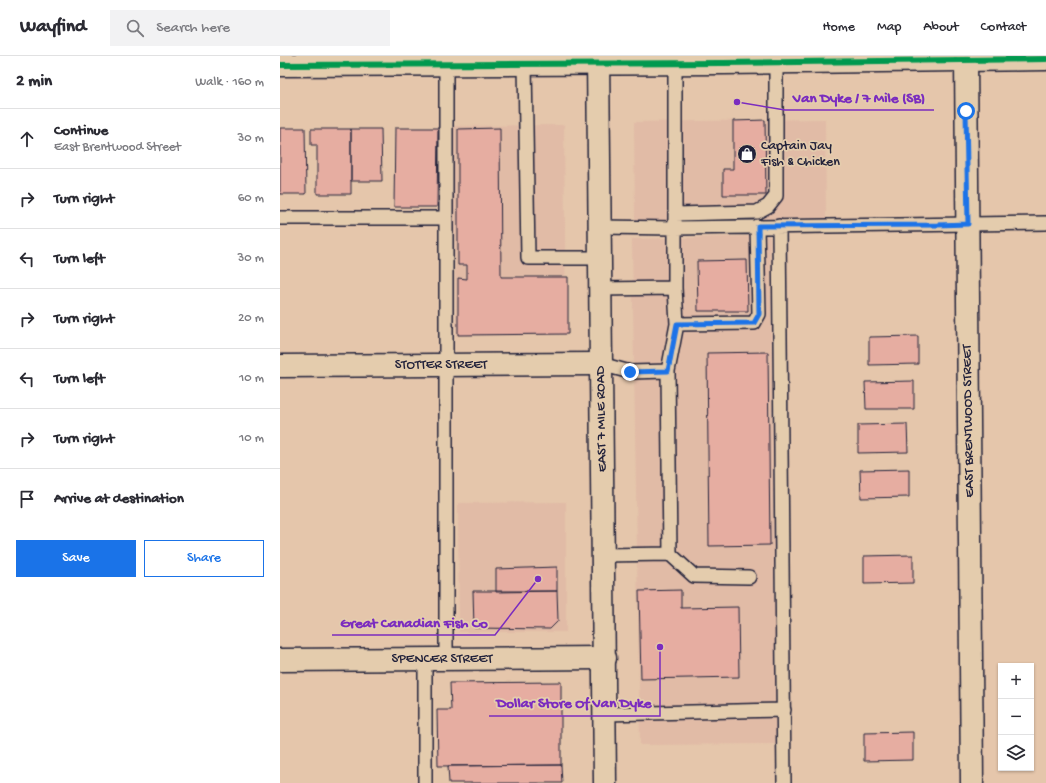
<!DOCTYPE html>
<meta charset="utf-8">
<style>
:root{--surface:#fff;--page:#f2f2f3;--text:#2b2b33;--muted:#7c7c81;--line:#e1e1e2;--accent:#1a73e8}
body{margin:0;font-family:"Gochi Hand",sans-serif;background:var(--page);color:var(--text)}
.controls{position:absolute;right:12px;bottom:12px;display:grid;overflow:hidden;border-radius:0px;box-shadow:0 1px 3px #0004}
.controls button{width:36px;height:36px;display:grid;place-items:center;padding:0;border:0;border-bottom:1px solid var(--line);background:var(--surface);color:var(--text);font:20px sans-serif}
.stop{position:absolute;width:12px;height:12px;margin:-9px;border:3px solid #1a73e8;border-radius:50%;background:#fff}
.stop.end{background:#1a73e8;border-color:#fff;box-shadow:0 1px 4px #0008}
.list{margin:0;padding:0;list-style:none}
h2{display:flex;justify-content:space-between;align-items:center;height:52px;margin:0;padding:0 16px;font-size:17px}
h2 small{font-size:13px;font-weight:400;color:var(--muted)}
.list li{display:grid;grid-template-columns:26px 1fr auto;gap:12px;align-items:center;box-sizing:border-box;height:60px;padding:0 16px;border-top:1px solid var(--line)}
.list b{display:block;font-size:15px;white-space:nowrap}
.list p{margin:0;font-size:13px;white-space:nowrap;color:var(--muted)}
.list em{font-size:13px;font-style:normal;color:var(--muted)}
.actions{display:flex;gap:8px;padding:12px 16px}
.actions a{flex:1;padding:9px 0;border:1px solid var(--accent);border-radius:0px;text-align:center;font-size:14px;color:var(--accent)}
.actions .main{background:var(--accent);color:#fff}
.icon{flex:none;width:22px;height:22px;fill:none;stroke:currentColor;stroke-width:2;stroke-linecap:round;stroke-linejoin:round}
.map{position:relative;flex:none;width:766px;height:727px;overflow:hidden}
header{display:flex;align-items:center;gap:24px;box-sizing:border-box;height:56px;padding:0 20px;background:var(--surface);border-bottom:1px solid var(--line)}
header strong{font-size:19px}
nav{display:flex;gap:22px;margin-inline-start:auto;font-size:14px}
.search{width:280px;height:36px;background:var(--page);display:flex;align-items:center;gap:10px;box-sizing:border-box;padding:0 14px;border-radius:0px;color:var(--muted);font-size:15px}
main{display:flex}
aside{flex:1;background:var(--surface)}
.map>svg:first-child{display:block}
</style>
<header>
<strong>Wayfind</strong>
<div class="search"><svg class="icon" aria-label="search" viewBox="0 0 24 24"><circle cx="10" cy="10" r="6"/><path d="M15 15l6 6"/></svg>Search here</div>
<nav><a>Home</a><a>Map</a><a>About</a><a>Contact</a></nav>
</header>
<main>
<aside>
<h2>2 min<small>Walk · 160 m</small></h2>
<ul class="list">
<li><svg class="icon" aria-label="ahead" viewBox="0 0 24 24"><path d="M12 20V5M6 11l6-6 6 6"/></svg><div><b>Continue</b><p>East Brentwood Street</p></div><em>30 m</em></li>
<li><svg class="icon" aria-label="right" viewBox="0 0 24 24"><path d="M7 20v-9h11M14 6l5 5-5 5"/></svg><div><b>Turn right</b></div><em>60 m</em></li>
<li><svg class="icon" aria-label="left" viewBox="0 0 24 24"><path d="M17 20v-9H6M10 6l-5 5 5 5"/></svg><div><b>Turn left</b></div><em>30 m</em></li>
<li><svg class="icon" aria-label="right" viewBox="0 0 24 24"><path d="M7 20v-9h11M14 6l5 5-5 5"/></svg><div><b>Turn right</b></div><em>20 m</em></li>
<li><svg class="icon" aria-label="left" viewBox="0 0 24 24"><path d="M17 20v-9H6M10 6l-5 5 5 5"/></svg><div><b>Turn left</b></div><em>10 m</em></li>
<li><svg class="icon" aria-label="right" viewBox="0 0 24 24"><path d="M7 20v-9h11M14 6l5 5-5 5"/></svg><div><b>Turn right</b></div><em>10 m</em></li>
<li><svg class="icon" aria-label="arrive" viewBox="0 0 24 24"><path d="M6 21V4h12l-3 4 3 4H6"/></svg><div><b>Arrive at destination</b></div></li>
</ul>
<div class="actions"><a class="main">Save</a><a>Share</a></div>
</aside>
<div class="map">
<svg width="766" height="727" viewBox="0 0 766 727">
<rect width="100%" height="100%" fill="#e5c6ab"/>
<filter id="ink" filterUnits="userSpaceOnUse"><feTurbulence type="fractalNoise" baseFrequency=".025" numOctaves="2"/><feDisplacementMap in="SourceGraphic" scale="8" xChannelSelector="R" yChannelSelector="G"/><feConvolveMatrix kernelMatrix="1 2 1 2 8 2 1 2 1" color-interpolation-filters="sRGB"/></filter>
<g filter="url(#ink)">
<path fill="#e1bba6" d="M545,63l1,99 -191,3 -1,-99z
M284,69l2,210 -110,1 -3,-210z
M490,180l6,508 -136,1 -8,-506z
M286,446v130h-107l-1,-129z"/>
<path fill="#e6ada1" stroke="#22223b" d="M485,64l1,75h-43v-26h10v-48z
M0,72h25l1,66h-26z
M115,72h43l-1,79h-43z
M220,72l1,149h67v57l-110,1v-57l9,1v-14h-9v-136z
M31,73h40v65h-34v-49h-6z
M71,73h30l1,52h-31z
M467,204l1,51h-50l-1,-50z
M638,280v28l-49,1v-28z
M488,296l2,193 -61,1 -2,-193z
M634,325v28h-48l-1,-27z
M627,368l1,28 -50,1v-28z
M629,413v28l-48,1 -1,-28z
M633,499v28l-49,1v-28z
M277,511v24l-61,1v-23z
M401,534v18l57,-1 1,70 -98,2 -2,-88z
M193,535h84l1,30 -8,8 -76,-1z
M281,626v83l-123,1 -1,-56h14l-1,-27z
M633,676v28l-49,1v-28z
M281,709l1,18h-113l-1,-17z"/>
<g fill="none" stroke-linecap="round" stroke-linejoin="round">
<defs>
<path id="lane" d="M166,8v595
M245,8l3,194h72
M395,158l82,-2 11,-6 8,-10v-133
M0,162h166
M499,170l5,557
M319,171l76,1 371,-5
M395,232v-225
M320,233l75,-1 2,36 77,-1 5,-9 -2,-88
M321,308l29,8 38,-1 2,183 -67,1
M388,315l9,-47
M390,498l24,22 55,1
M145,603v124
M325,658l179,-4"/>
<path id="street" d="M686,3l6,724
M0,310l321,-2
M0,604l325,-2"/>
<path id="secondary" d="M318,0l7,727"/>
<path id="primary" d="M0,9l443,-2 323,-4"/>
</defs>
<use href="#lane" stroke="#22223b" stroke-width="16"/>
<use href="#street" stroke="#22223b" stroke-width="25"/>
<use href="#secondary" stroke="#22223b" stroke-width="25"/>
<use href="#primary" stroke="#22223b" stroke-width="25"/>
<use href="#lane" stroke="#e4ccad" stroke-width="13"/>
<use href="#street" stroke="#e4ccad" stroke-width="22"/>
<use href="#secondary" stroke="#e4ccad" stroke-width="22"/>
<use href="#primary" stroke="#e4ccad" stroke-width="22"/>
<defs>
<path id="bus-1" d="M0,9l443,-2 323,-4"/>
</defs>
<use href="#bus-1" stroke="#e4ccad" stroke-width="9"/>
<use href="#bus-1" stroke="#03994f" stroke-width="6"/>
</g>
</g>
<g fill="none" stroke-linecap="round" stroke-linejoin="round" filter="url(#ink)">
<path stroke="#1a73e8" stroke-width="5" d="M350,316l38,-1 9,-47 77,-1 5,-9 -1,-88 179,-1 31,-1 -2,-113"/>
</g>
<defs>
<symbol id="shop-disc" viewBox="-11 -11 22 22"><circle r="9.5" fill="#22223b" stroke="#e4ccad"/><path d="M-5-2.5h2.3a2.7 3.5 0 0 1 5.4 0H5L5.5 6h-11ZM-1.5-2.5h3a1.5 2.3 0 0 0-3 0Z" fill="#fff"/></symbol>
</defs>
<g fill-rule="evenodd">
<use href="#shop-disc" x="456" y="87" width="22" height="22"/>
</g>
<g text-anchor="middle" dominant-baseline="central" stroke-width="3.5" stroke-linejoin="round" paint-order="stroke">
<g font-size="14" fill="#22223b" stroke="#e4ccad" text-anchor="start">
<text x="481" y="90">Captain Jay<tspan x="481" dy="16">Fish &amp; Chicken</tspan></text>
</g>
<g font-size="14" fill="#22223b" stroke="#e4ccad">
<text x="161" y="309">STOTTER STREET</text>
<text transform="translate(322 363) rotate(-91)">EAST 7 MILE ROAD</text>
<text transform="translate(689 365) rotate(-91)">EAST BRENTWOOD STREET</text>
<text x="162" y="603">SPENCER STREET</text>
</g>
</g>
<path fill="none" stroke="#7b2cbf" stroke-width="1.5" d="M457 46L505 54H654M258 523L215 579H52M380 591L380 660H209"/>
<g fill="#7b2cbf" stroke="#e4ccad" stroke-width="1.5">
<circle cx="457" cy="46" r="4"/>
<circle cx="258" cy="523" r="4"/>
<circle cx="380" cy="591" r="4"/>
</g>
<g font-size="15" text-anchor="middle" font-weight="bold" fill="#7b2cbf" stroke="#e4ccad" stroke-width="3.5" stroke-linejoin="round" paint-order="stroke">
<text x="579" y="46">Van Dyke / 7 Mile (SB)</text>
<text x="134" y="571">Great Canadian Fish Co</text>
<text x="294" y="651">Dollar Store Of Van Dyke</text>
</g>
</svg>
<div class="controls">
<button>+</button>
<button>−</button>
<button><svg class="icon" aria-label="layers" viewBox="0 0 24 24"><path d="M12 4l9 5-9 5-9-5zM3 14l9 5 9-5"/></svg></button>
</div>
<div class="stop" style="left:686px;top:55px"></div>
<div class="stop end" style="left:350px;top:316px"></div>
</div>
</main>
